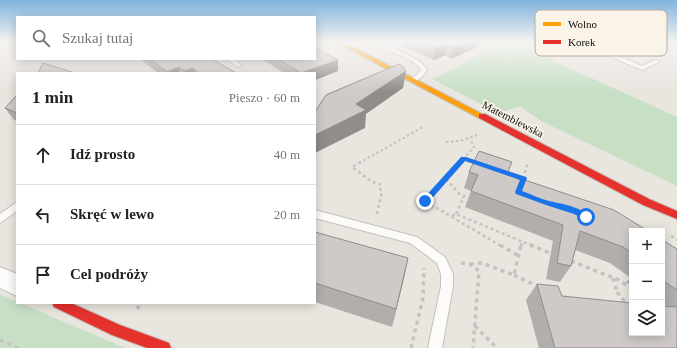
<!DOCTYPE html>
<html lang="pl">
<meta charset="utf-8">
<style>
:root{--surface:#fff;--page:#f2f2f2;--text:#222;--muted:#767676;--line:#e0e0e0}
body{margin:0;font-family:"Times New Roman",serif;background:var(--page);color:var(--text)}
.controls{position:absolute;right:12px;bottom:12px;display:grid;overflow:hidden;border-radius:0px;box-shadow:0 2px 10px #0003}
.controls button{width:36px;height:36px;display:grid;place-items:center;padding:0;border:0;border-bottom:1px solid var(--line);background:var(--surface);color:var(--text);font:20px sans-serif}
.stop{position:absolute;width:12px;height:12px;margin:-9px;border:3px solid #1a73e8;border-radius:50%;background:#fff}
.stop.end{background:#1a73e8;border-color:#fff;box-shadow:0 1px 4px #0008}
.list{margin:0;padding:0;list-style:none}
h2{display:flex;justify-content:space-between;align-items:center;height:52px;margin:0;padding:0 16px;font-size:17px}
h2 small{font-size:13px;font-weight:400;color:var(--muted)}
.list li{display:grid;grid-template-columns:26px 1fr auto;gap:12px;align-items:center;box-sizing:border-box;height:60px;padding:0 16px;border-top:1px solid var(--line)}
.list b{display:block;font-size:15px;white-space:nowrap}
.list em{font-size:13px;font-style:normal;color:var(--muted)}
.icon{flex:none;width:22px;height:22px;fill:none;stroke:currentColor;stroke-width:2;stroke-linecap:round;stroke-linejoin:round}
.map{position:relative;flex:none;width:677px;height:348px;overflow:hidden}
.search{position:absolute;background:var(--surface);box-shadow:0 2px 10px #0003;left:16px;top:16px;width:300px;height:44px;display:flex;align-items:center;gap:10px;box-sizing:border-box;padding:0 14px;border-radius:0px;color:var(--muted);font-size:15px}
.panel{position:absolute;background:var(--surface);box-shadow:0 2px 10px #0003;left:16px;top:72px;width:300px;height:232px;border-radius:0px}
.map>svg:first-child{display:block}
</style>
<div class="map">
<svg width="677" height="348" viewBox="0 0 677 348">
<rect width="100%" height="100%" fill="#e9e5df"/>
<path fill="#c7e0c5" d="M507,42h5l165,75v69l-136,-65 -21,-15 -21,7 -67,-34z
M587,42h90v2l-11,6 -4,-1 -32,9z
M0,294l17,8v1h3l105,45h-125z"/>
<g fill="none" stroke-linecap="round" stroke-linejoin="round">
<defs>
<path id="lane" d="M375,42h7l8,5 12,-5h9l-16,7 23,11 9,9c-3,7 -9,13 -17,12v-2l8,-5 3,-5c-12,-14 -33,-15 -46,-27z
M576,42h8l58,24 14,-6 3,2 -17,8z
M227,59h7l8,7 -5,1z
M17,202v9l-17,12v-9z
M315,210l102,27 28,20 8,17v12l-11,62h-14l13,-62v-12l-4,-11 -27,-20 -95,-25z"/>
<path id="street" d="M0,267l17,7v22l-17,-8z"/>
<path id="slow" d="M336,42h8l142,74 -1,2h-6z"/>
<path id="jam" d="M479,114h6l164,85 28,12v8l-34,-14 -164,-87z
M52,303h19l49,22 49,18 2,5h-24l-35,-13 -58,-28z"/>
</defs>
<use href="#lane" stroke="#c3c1bc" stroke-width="2"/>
<use href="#street" stroke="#c3c1bc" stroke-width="2"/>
<use href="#slow" stroke="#c3c1bc" stroke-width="2"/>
<use href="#jam" stroke="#c3c1bc" stroke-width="2"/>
<path stroke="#c5c3c1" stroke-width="2" stroke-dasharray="2.5 2.5" stroke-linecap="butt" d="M446,142l14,-1 17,-6
M464,159l12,4
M359,163l64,-36
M460,163l14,-16 -4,-8"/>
<path stroke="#c5c3c1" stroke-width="2.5" stroke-dasharray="3 3" stroke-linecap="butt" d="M361,162l-9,5 20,15 8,2 -1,3 3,5 -5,22
M461,162l-36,39 76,45
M473,162l3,1
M505,173l18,5 5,-15
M446,179l17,19
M456,214l10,-22
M452,216l4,-2 77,32
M671,236l6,4
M521,246l1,-5"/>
<path stroke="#c5c3c1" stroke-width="3.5" stroke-dasharray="4 4" stroke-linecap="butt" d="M500,245l19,11
M530,245l23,9
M571,261l48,19 13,9
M461,263l9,1 9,7 -6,77
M470,264l12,-1 32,12 7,-30
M514,275l23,11
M613,278l4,14
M137,309l4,-6
M475,326l22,22
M0,340l18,8
M411,348l12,-50 1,-30"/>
<use href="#lane" fill="#fcfbfa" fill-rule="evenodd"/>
<use href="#street" fill="#fcfbfa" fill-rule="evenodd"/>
<use href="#slow" fill="#ff9f0a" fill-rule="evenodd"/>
<use href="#jam" fill="#e5322d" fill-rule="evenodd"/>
<path stroke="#c5c3c1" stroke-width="3.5" stroke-dasharray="4 4" stroke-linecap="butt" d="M617,292l9,11"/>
</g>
<path fill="#b2aeab" d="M405,42h83l-37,17 -6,-4 -11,5 -30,-13z
M140,59h72l24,14h-78z
M262,59h53l23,1v11l-23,9v-7h-31z
M17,96v25l-3,-1 -9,-12z
M469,172l38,2 125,57v55l-6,-4 5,-4 -21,-15 -35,-13 -4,16 -11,16 -14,-3 7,-38 -88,-34 6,-16 -7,-3z
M315,232l93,26 -4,20 -12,49 -77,-25z
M662,240l15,9v99h-138l-13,-48 11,-16 25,12 100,37z"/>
<path fill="#918d8b" d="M464,42h24l-37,17 3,-12z
M447,43l-2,12 -11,5 2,-12z
M338,60v11l-23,9v-7h-13z
M179,67l1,6h-13v-1z
M193,68l2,5h-10v-2z
M406,71l-3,17 -37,26 -1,14 -50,25v-18l41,-31z
M408,258l-4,20 -12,49 4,-18z"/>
<path fill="#cfcac7" stroke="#918d8b" d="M423,42h41l-10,5 -7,-4 -11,5z
M315,48l23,12 -37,13 -23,-14h37z
M150,59h62l24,14h-37l-6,-5 -8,3 -6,-4 -12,5z
M43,63l32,10h-37z
M399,64l3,2 4,5 -50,33 10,6 -51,25v-23l11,-17z
M17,96v17l-12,-5 10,-11z
M479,151l33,11 -5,12 107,36 34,21h-16v22l-9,-6 -43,-16 -9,35 -14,-3 6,-38 -92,-34 7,-16 -9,-3z
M315,232l93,26 -12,51 -81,-26z
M662,240l15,9v41l-15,-10z
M537,284l21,2 4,10 70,7v30h30v-27l15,1v41h-122z"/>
<linearGradient id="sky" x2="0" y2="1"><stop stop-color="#7fb4de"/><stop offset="0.46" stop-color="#f5f3f1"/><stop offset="1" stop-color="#f5f3f1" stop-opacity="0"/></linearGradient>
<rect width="677" height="91" fill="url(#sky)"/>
<path fill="#1a73e8" d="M461,157h5l60,20 1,1 -5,13c9,3 18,8 27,10 12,3 32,5 40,16l-3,3 -12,-6 -28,-9 -30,-11 -1,-2 5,-12 -55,-19 -37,42h-5v-4z"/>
<g text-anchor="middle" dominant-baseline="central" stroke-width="3.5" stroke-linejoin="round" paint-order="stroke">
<g font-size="11" fill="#0f0d09" stroke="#faf3e8">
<text transform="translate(513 119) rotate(27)">Matemblewska</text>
</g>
</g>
<rect x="535" y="10" width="132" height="46" rx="6" fill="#faf3e8" stroke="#b4aea5" stroke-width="1"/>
<rect x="543" y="22" width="18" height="4" fill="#ff9f0a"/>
<rect x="543" y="40" width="18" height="4" fill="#e5322d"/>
<g font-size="11" fill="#0f0d09">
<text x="568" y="28">Wolno</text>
<text x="568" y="46">Korek</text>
</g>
</svg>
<div class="controls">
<button>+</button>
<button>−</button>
<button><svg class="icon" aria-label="layers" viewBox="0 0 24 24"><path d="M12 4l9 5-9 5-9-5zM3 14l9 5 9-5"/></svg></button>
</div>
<div class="stop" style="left:586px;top:217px"></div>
<div class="stop end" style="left:425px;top:201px"></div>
<div class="search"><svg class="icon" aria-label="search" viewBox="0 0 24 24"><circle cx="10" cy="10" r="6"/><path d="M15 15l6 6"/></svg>Szukaj tutaj</div>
<section class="panel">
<h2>1 min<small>Pieszo · 60 m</small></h2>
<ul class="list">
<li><svg class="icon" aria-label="ahead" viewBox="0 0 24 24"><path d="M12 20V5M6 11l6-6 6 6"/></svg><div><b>Idź prosto</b></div><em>40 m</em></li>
<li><svg class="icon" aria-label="left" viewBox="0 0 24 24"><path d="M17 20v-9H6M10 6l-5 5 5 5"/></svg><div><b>Skręć w lewo</b></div><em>20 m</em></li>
<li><svg class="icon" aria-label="arrive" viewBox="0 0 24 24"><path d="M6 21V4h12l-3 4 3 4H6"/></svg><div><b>Cel podróży</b></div></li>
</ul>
</section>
</div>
